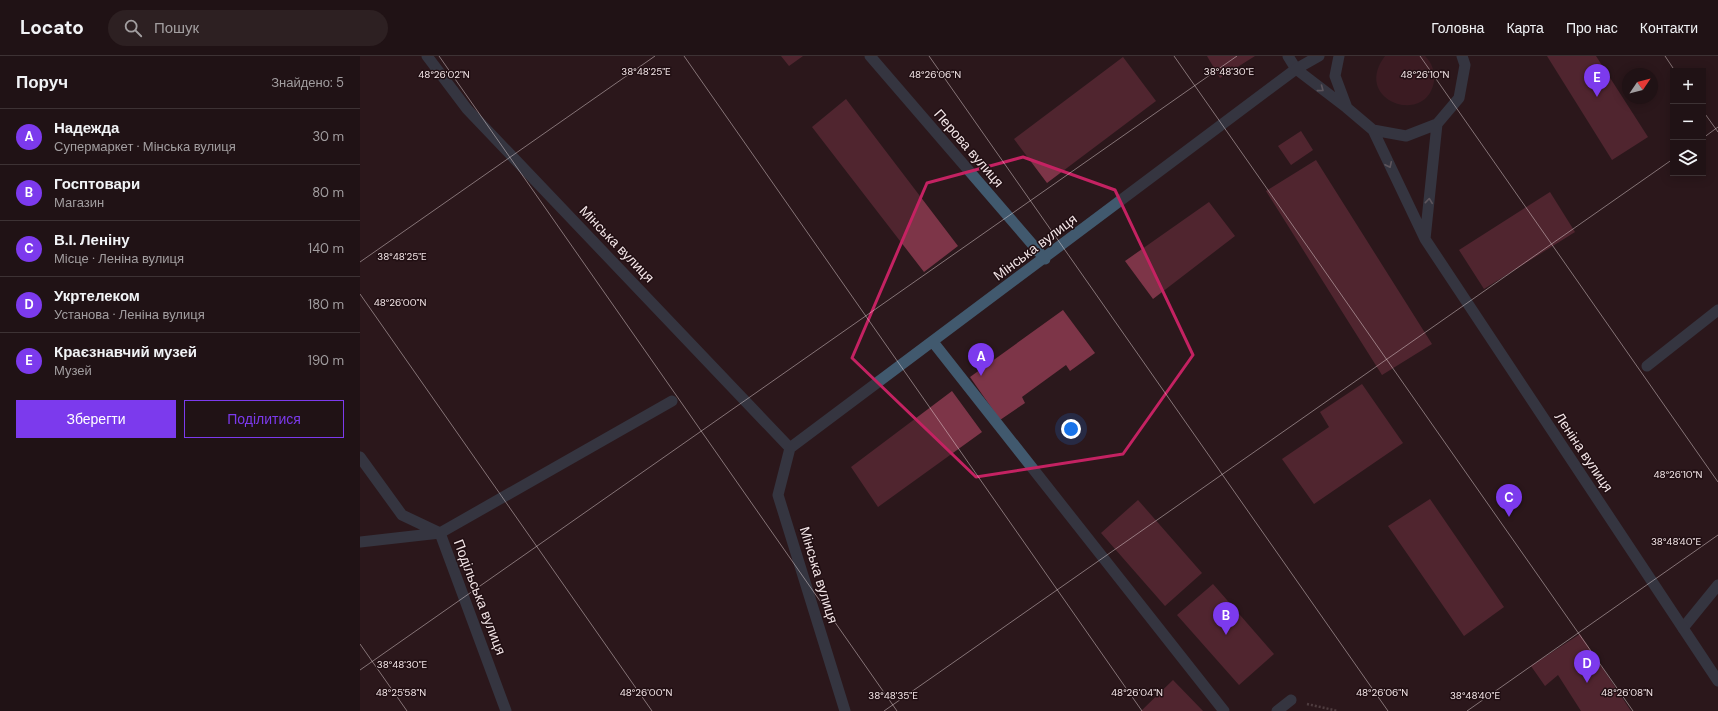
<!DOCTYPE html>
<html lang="uk">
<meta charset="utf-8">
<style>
:root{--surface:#201215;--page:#2d2022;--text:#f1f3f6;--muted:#a29ea0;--line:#3d3234;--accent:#7c3aed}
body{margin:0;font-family:"DM Sans",sans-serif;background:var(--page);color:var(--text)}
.controls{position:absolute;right:12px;top:12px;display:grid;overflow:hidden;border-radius:0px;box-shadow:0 2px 10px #0003}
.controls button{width:36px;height:36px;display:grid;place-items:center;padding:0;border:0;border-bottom:1px solid var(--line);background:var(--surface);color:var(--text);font:20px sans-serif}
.compass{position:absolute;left:1262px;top:12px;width:36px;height:36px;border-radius:50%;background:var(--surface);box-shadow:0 2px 10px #0003;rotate:55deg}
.you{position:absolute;left:711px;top:373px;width:14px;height:14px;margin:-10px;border:3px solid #fff;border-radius:50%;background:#1a73e8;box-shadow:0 0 0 6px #1a73e833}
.badge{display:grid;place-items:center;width:26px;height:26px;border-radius:50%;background:var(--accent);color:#fff;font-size:13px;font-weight:700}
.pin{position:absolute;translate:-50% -33px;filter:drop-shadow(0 1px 2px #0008)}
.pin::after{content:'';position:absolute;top:21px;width:14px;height:12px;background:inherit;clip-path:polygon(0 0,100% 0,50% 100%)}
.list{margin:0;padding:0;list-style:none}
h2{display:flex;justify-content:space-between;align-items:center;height:52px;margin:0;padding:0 16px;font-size:17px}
h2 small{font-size:13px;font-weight:400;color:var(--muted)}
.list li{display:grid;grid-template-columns:26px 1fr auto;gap:12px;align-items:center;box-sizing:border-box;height:56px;padding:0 16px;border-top:1px solid var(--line)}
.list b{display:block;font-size:15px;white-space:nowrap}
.list p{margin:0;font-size:13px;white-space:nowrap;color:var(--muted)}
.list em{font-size:13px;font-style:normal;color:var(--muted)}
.actions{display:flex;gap:8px;padding:12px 16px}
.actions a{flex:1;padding:9px 0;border:1px solid var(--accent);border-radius:0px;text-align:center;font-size:14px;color:var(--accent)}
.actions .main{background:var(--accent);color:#fff}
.icon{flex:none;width:22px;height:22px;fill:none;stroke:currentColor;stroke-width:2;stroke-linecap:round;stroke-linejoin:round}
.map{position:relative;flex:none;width:1358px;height:655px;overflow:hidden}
header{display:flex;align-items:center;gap:24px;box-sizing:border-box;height:56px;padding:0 20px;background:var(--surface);border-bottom:1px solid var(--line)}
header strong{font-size:19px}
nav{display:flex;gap:22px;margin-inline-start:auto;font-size:14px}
.search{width:280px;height:36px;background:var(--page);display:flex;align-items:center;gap:10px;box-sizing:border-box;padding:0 14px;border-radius:22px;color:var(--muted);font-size:15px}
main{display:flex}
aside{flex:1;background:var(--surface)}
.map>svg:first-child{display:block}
</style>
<header>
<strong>Locato</strong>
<div class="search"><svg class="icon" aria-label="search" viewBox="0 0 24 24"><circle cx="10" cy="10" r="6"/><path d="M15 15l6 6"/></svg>Пошук</div>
<nav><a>Головна</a><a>Карта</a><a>Про нас</a><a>Контакти</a></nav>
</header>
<main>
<aside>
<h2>Поруч<small>Знайдено: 5</small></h2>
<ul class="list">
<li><span class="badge">A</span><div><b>Надежда</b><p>Супермаркет · Мінська вулиця</p></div><em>30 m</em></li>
<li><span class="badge">B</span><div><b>Госптовари</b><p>Магазин</p></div><em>80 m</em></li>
<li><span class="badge">C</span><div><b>В.І. Леніну</b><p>Місце · Леніна вулиця</p></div><em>140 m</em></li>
<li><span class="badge">D</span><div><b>Укртелеком</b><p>Установа · Леніна вулиця</p></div><em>180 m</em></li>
<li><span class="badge">E</span><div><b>Краєзнавчий музей</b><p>Музей</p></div><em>190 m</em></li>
</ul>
<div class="actions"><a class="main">Зберегти</a><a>Поділитися</a></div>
</aside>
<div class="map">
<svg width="1358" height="655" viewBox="0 0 1358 655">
<rect width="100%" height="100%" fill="#2b181c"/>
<path fill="#4e202c" d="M1025,0h40c7,7 10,16 9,25 -7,46 -83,20 -49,-25z"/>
<path fill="#7d3548" d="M421,0h22l-14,10z
M847,0h48l-35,22z
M1187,0h49l52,81 -36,23z
M763,1l33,44 -109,82 -33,-44z
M486,43l112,147 -34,26 -112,-145z
M941,75l12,19 -22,15 -13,-19z
M956,104l116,184 -50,31 -116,-184z
M1190,136l25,40 -91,57 -25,-39z
M849,146l26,34 -82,63 -28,-38z
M703,254l32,43 -25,18 -4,-6 -44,32 3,6 -25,17 -30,-43z
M1002,328l41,59 -89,61 -32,-45 47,-32 -9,-15z
M592,335l30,41 -104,75 -27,-40z
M1070,443l74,108 -40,29 -76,-110z
M778,444l64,73 -37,33 -64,-73z
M853,528l61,70 -35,31 -62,-70z
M1220,578l51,77h-50l-23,-36 -13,11 -14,-20z
M813,624l30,31h-62z"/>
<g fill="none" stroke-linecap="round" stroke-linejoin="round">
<path stroke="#79686b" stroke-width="2.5" stroke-dasharray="2 2" stroke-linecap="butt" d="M947,648l31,7"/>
<path stroke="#41596e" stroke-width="11" d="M67,0l40,53 323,339
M510,0l175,203
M573,286l291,369
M1287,310l71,-56
M0,401l42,58 38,18 66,178
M0,486l80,-9 232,-132
M1323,572l35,-43
M485,655l-67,-216 12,-47 506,-379 -8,-13
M917,655l14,-11"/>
<path stroke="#41596e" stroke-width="11" d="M959,0l-23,13 51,39
M979,0l-4,20 12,32 26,22 33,6 31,-12 22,-26 6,-33 -3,-9
M1013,74l52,109 293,442
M1065,183l12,-115"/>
</g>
<defs><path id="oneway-chevron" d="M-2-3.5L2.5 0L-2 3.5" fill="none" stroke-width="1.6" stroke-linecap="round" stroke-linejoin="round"/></defs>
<g stroke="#9a9faa">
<use href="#oneway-chevron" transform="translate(961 33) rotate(37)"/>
<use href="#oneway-chevron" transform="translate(1029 109) rotate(65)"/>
<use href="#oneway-chevron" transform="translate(1069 145) rotate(-84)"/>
</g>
<path d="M0 0H1358V655H0ZM663,101l92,33 78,165 -70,99 -147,23 -124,-119 75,-175z" fill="#2b181c" fill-opacity=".55" fill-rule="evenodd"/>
<path fill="none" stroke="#c42262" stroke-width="3" stroke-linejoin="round" d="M663,101l92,33 78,165 -70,99 -147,23 -124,-119 75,-175z"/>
<path fill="none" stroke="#f3e5e7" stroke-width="1" stroke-opacity="0.45" d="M79,0l458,655M324,0l458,655M569,0l459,655M814,0l459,655M1060,0l298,426M1305,0l10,15M1343,55l15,21M1343,82l15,-11M0,206l295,-206M0,238l292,417M0,588l47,67M0,614l877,-614M524,655l789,-552M1107,655l251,-176"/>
<g text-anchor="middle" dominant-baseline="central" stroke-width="3" stroke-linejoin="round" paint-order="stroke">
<g font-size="14" fill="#f3e5e7" stroke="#210f13">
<text transform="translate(609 92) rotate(49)">Перова вулиця</text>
<text transform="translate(257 188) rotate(46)">Мінська вулиця</text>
<text transform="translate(675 191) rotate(-37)">Мінська вулиця</text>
<text transform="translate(1224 396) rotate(56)">Леніна вулиця</text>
<text transform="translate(459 519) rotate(73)">Мінська вулиця</text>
<text transform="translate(120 541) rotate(69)">Подільська вулиця</text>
</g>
</g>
<g font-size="10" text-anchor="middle" fill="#f3e5e7" stroke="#210f13" stroke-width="3" stroke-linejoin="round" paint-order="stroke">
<text x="286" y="19">38°48'25"E</text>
<text x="869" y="19">38°48'30"E</text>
<text x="84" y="22">48°26'02"N</text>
<text x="575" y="22">48°26'06"N</text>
<text x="1065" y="22">48°26'10"N</text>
<text x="42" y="204">38°48'25"E</text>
<text x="40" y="250">48°26'00"N</text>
<text x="1318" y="422">48°26'10"N</text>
<text x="1316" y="489">38°48'40"E</text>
<text x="42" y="612">38°48'30"E</text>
<text x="41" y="640">48°25'58"N</text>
<text x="286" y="640">48°26'00"N</text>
<text x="777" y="640">48°26'04"N</text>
<text x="1022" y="640">48°26'06"N</text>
<text x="1267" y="640">48°26'08"N</text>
<text x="533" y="643">38°48'35"E</text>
<text x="1115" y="643">38°48'40"E</text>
</g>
</svg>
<div class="controls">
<button>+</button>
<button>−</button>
<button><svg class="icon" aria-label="layers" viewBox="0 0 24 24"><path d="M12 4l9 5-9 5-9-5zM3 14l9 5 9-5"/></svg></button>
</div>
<svg class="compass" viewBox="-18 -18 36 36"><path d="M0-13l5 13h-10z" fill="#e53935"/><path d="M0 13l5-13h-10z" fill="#a29ea0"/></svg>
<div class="you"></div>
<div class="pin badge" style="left:621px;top:320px">A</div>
<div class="pin badge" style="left:866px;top:579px">B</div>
<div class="pin badge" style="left:1149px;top:461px">C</div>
<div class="pin badge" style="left:1227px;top:627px">D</div>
<div class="pin badge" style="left:1237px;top:41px">E</div>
</div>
</main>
